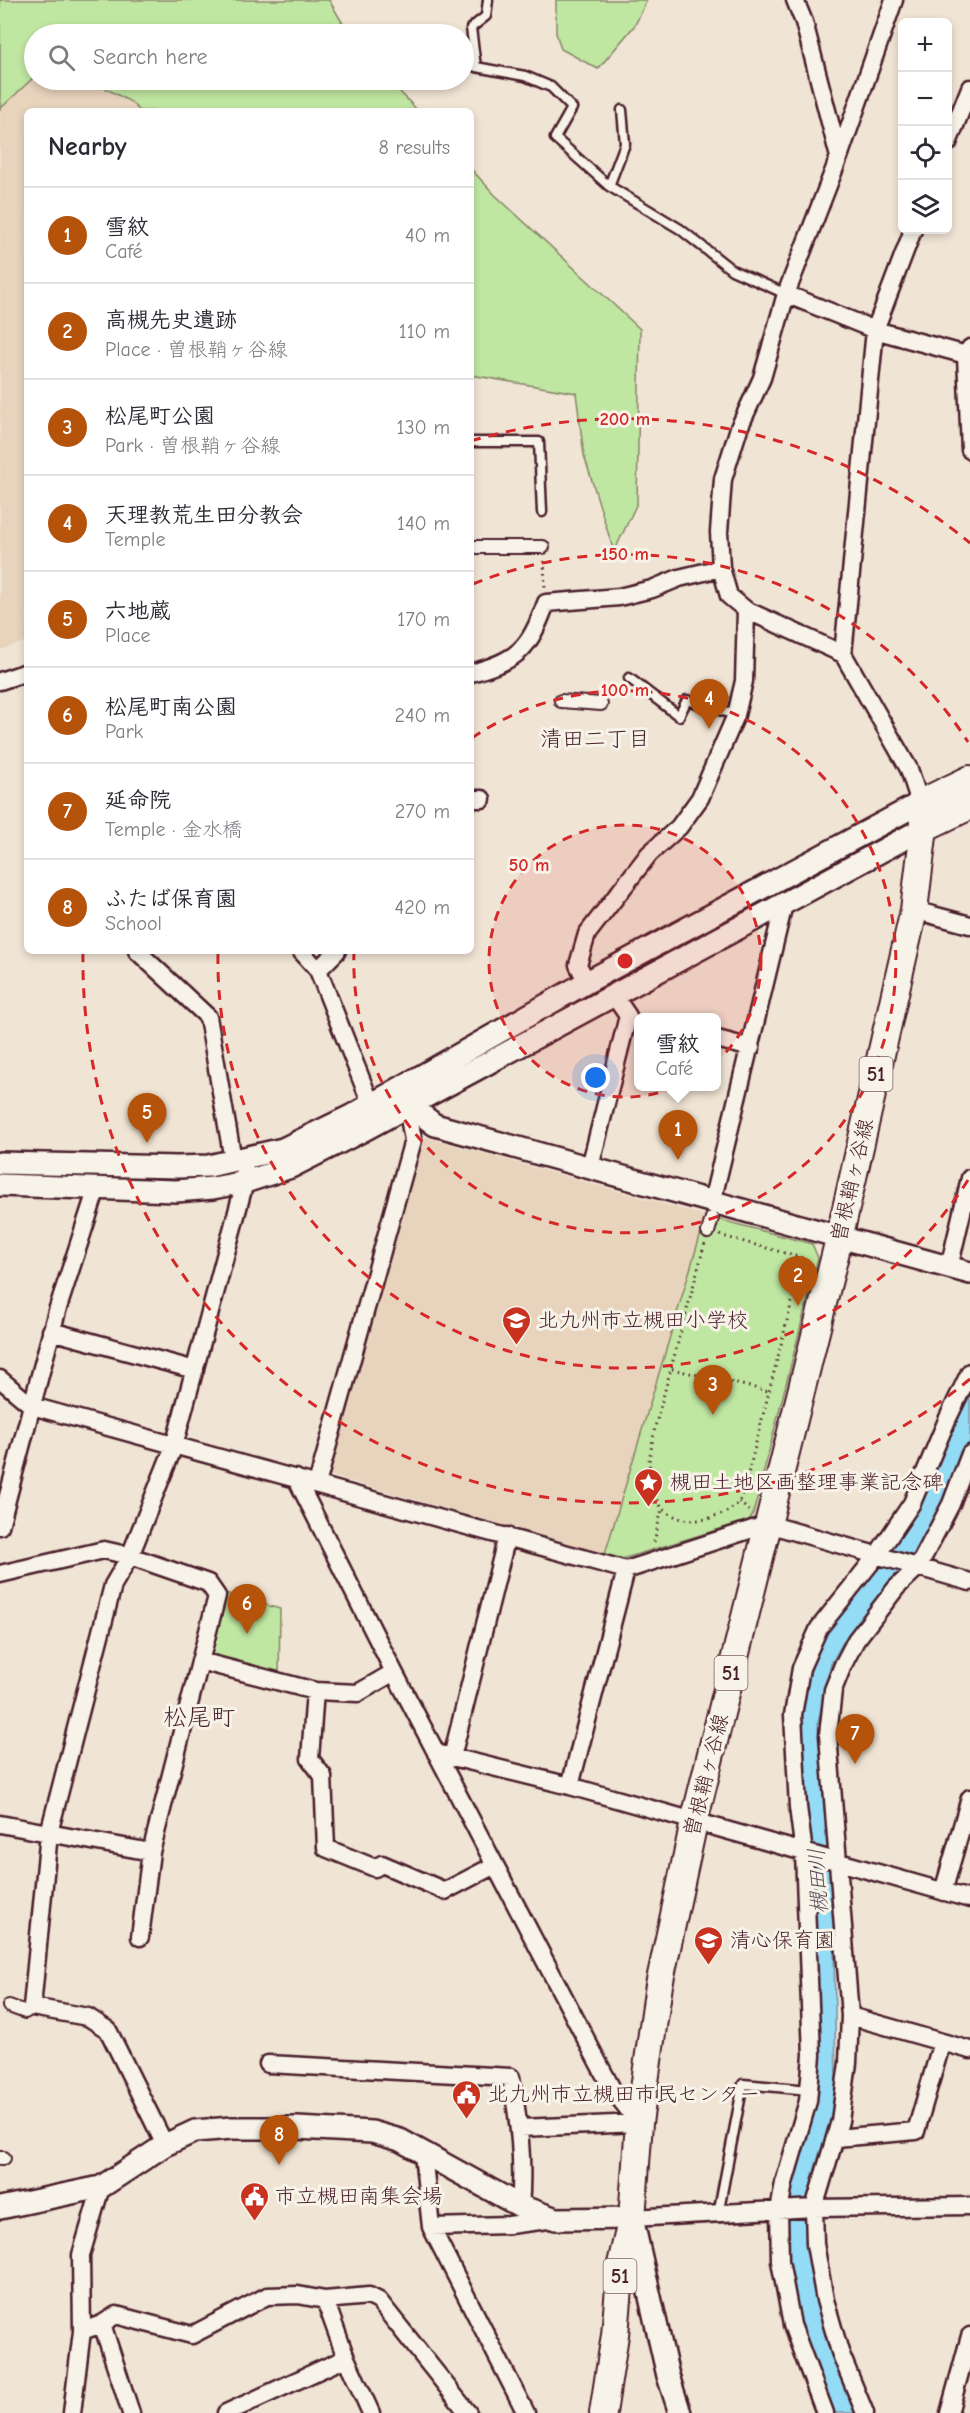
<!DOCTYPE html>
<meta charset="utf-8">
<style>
:root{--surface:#fff;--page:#f7f7f7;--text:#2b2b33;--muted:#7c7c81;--line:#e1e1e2;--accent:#b45309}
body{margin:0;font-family:"Comic Neue","Klee One",sans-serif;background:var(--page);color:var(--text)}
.controls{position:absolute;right:18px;top:18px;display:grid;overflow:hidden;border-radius:9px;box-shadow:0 3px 9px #0003}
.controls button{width:54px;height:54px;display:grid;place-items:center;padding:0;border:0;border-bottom:2px solid var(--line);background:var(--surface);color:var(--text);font:30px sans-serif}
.you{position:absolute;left:596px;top:1078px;width:21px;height:21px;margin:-15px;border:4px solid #fff;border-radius:50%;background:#1a73e8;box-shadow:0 0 0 9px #1a73e833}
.badge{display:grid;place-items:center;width:39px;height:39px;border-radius:50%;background:var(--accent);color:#fff;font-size:20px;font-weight:700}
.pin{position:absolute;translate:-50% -50px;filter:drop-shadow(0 2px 3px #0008)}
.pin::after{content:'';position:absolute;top:32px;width:21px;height:18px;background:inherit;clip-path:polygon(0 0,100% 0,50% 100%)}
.popup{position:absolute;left:634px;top:1013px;width:87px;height:78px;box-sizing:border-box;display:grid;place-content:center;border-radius:9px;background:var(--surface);filter:drop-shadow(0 2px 4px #0005);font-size:20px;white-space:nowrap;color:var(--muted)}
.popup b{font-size:22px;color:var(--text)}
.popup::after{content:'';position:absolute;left:50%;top:100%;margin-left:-12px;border:12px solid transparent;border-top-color:var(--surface)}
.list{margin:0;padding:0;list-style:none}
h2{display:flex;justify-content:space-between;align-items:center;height:78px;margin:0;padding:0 24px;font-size:26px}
h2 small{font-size:20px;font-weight:400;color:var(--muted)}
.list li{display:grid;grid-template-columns:39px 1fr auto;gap:18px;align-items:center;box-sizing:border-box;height:96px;padding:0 24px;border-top:2px solid var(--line)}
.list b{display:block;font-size:22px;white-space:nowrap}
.list p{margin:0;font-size:20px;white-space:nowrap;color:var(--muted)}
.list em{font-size:20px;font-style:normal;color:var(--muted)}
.icon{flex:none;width:33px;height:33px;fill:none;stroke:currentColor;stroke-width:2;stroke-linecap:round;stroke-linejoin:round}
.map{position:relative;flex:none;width:970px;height:2413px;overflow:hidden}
.search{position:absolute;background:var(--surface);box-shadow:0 3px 9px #0003;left:24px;top:24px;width:450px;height:66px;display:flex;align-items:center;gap:15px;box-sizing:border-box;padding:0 21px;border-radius:33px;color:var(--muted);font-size:22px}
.panel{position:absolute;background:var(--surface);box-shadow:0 3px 9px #0003;left:24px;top:108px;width:450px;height:846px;border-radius:9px}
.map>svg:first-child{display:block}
</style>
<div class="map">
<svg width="970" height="2413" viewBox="0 0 970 2413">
<rect width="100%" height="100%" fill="#f0e4d4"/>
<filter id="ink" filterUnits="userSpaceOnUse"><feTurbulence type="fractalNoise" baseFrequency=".0167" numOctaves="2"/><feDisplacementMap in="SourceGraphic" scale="12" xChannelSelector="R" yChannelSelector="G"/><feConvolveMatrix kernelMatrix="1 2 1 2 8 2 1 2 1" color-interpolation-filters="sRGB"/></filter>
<g filter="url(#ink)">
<path fill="#e8d3bd" d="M34,58v22h72l34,31h-113v530l-27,9v-590z
M425,1137l281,79 -101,338 -276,-79z"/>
<path fill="#c0e7a2" stroke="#858366" stroke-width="1.5" d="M0,0h329l20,34h-315v43l-34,32z
M556,0h91l-12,25 -37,44 -37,-20 -5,-16z
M90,80h299l29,31h-278l-9,-9z
M471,169l24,26 145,134 -3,174 -23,49 -30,-97 -8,-62 -105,-18z
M706,1216l106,28 6,14 -65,256 -4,6 -127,39 -17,-5z
M225,1593l55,16 -1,69 -71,-20z"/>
<path fill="#94dbf5" stroke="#7690a4" stroke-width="1.5" d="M970,1386v55l-27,61 -24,50 -47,51 -26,34 -15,27 -13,59 10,125 5,27 3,210c-1,9 -2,19 -4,28 -6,28 -20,54 -23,83 -9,76 25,147 48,217h-22l-39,-101 -10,-60 1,-52 21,-73 -4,-333 -4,-85 18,-64 14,-26 70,-86z"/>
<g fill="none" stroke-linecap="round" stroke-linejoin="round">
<defs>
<path id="service" d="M488,0l-2,16 -15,12 5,39 49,9 26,11 21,21 -17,30 54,48 71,43 52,41 54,24
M609,186l16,-42 -3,-34
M471,442h68l3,70
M629,678l50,38 8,-16 49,15
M718,2214l25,-130 66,6"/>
<path id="pedestrian" d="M471,547h72
M561,701l40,3
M708,1232l4,-14
M9,2006l16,6 7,-5
M0,2158h4"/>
<path id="minor" d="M795,0l9,22 35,135
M948,143l22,-55
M913,230l-38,100 -32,324 66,115 11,34
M786,294l89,36 95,26
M970,348l-4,8 4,94
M843,654l-97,-44 -17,-14 -8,-28 -2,-36 4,-53 16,-51 23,-50 24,-84 53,-137 55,-157
M471,673c48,-13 58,-24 75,-70l73,-6 33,-8 27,-11 42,-10
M0,681l27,-9
M471,799h11
M914,910l56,15
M137,951l71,66 25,143
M301,951l17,19 53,134
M318,970l19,-19
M587,982l-9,-17 9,-31 62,-80 30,-27 21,-29 36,-83 8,-34 2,-71
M717,1039l34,9
M590,1167l38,-151 -15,-22
M712,1202l72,-298
M949,1268l21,-90
M51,1331l144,39
M0,1379l32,27 594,164 142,-46 202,58
M296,1478l98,194 218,417 27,34
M317,1484l96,-344 -6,-34
M0,1526l57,-215 40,-123
M0,1574l104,-24 26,6 78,27 9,13 -66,256 -151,-28
M200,1661l115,30 43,2 36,-21
M315,1691l-5,68 13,17 3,72 49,20 7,-4 63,27 50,-26
M436,1753l134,33 400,113
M452,1757l55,-221
M570,1786l56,-216
M943,1892l27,-94
M140,1937l11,-85
M850,2016l120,34
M268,2064l243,13c8,45 13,84 9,129
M520,2128l119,-5
M836,2138l80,-7 26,-89
M165,2145l-57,-115 -20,-13 -56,-10 17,-174 64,-248 17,-29 44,-110 71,-264 -1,-25
M423,2154l8,73 95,186
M632,2218l182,-10 156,-2
M431,2227l78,-2 47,-6
M325,2300l21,58 25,55
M102,2324l29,89
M82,2331l20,-7 14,-9 76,20 75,-39 31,-1 27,5 44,-4 10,5 89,112
M72,2413l10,-82 -1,-76 20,-68
M226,2413l120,-55
M825,2413l-33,-88 -12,-64 -1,-50 5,-28 24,-82 4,-46 -8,-202 -6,-46 -5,-92 8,-47 18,-40 58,-73 35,-52 35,-83 23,-48
M865,2413l-25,-61 -15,-52 -10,-56 -1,-36 26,-87 8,-58 2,-47 -22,-281 5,-45 10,-25 13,-25 40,-52 22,-21 33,-63 19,-50
M949,2413l21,-77"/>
<path id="tertiary" d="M400,1098l35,27 535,148
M0,1163l178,4 31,-1 74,-17 68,-33 236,-134 333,-179
M0,1185l176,6 37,-3 32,-6 46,-15 69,-35 564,-304
M0,2208l101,-21 64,-42 30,-14 37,-3h65l75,4 28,8 120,66 36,13 76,-1 36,158 12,37"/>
<path id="primary" d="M924,828l46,-22
M603,2413l12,-78 6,-71 11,-46 7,-95 20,-138 35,-163 145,-583 75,-329 10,-82 -4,-25 50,-24"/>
</defs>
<use href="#service" stroke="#4a1f2b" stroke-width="13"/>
<use href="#pedestrian" stroke="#4a1f2b" stroke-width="16"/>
<use href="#minor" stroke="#4a1f2b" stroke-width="21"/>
<use href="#tertiary" stroke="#4a1f2b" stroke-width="26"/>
<use href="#primary" stroke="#4a1f2b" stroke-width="30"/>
<path stroke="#4a1f2b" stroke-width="3" stroke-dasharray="1.5 4.5" stroke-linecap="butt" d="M544,561l1,27
M708,1232l95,26 -59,232c-2,4 -3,10 -6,13 -13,14 -41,21 -59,15 -6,-2 -12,-6 -17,-9l-11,-25 -2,-23 6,-34z
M672,1369l96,22
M739,1502l11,9
M654,1542l8,-33"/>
<use href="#service" stroke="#f7f3e8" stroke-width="8"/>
<use href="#pedestrian" stroke="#f7f3e8" stroke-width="12"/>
<use href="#minor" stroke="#f7f3e8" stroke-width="16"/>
<use href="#tertiary" stroke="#f7f3e8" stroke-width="21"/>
<use href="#primary" stroke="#f7f3e8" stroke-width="26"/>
</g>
</g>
<circle cx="625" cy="961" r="136" fill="#d62828" fill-opacity=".12"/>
<g fill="none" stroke="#d62828" stroke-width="3" stroke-dasharray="10 8">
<circle cx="625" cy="961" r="136"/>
<path d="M472 738A271 271 0 1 1 354 952"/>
<path d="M968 1180A407 407 0 0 1 218 954M473 584A407 407 0 0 1 968 742"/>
<path d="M970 1379A542 542 0 0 1 83 952M471 441A542 542 0 0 1 970 543"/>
</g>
<defs>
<symbol id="school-pin" viewBox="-11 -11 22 30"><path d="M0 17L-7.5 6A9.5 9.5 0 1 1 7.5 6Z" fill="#c8321e" stroke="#f7f3e8"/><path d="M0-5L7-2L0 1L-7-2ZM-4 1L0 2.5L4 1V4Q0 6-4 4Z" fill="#fff"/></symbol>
<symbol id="sight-pin" viewBox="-11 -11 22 30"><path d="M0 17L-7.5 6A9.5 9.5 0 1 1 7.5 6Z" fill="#c8321e" stroke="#f7f3e8"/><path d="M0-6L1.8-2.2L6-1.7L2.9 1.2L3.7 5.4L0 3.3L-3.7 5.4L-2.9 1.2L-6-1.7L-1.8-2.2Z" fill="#fff"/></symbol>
<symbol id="civic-pin" viewBox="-11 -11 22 30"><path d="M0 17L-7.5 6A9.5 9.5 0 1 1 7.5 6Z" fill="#c8321e" stroke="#f7f3e8"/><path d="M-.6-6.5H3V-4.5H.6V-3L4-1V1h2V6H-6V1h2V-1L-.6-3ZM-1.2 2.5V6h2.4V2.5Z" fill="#fff"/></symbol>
</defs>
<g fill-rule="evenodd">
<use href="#school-pin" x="500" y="1304" width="33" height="45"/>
<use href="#sight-pin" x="632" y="1466" width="33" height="45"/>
<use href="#school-pin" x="692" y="1924" width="33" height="45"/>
<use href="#civic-pin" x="450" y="2078" width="33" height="45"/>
<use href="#civic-pin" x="238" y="2180" width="33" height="45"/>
</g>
<g text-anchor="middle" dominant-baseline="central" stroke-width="6" stroke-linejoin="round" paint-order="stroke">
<g fill="#f7f3e8" stroke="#7e5f64" stroke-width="1.5">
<rect x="859.5" y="1057" width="33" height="34" rx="4.5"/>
<rect x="714.5" y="1656" width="33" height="34" rx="4.5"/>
<rect x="603.5" y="2259" width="33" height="34" rx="4.5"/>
</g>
<g font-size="20" font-weight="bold" fill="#4a1f2b">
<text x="876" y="1074">51</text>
<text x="731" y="1673">51</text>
<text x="620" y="2276">51</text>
</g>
<g font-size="21" fill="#4a1f2b" stroke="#f7f3e8">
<text transform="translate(852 1180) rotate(-77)">曽根鞘ヶ谷線</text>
<text transform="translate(706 1775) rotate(-76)">曽根鞘ヶ谷線</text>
</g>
<g font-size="21" fill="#4a1f2b" stroke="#f7f3e8" text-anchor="start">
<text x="538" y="1320">北九州市立槻田小学校</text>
<text x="670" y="1482">槻田土地区画整理事業記念碑</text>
<text x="730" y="1940">清心保育園</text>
<text x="488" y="2094">北九州市立槻田市民センター</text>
<text x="275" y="2196">市立槻田南集会場</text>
</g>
<g font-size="22" fill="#4a1f2b" stroke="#f7f3e8">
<text x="595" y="739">清田二丁目</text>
</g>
<g font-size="22" font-style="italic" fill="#5c4e5e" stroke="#f7f3e8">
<text transform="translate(818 1881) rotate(-93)">槻田川</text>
</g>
<g font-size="24" fill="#4a1f2b" stroke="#f7f3e8">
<text x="199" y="1717">松尾町</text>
</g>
</g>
<circle cx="625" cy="961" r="9" fill="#d62828" stroke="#f7f3e8" stroke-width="3"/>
<g font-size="18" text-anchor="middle" font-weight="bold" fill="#d62828" stroke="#f7f3e8" stroke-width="6" stroke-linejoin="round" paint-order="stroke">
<text x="625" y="425">200 m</text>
<text x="625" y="560">150 m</text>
<text x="625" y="696">100 m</text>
<text x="529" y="871">50 m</text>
</g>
</svg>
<div class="controls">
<button>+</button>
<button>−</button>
<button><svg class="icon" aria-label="locate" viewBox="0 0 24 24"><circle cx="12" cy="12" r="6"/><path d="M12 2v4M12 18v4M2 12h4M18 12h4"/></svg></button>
<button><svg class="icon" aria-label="layers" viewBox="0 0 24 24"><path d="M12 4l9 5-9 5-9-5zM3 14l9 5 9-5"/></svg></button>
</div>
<div class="you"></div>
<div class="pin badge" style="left:678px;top:1160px">1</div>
<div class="popup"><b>雪紋</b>Café</div>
<div class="pin badge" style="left:798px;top:1306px">2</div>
<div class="pin badge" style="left:713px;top:1415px">3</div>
<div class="pin badge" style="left:709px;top:729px">4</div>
<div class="pin badge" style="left:147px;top:1143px">5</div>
<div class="pin badge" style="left:247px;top:1634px">6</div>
<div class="pin badge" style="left:855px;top:1764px">7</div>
<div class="pin badge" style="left:279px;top:2165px">8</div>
<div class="search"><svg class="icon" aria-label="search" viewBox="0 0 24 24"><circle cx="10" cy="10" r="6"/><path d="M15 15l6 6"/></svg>Search here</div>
<section class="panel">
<h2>Nearby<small>8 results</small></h2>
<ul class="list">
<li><span class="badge">1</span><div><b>雪紋</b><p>Café</p></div><em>40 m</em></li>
<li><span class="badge">2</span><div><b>高槻先史遺跡</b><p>Place · 曽根鞘ヶ谷線</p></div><em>110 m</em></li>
<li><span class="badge">3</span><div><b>松尾町公園</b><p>Park · 曽根鞘ヶ谷線</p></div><em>130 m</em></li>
<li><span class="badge">4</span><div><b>天理教荒生田分教会</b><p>Temple</p></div><em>140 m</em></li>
<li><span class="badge">5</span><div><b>六地蔵</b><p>Place</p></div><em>170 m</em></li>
<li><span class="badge">6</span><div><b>松尾町南公園</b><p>Park</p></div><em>240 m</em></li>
<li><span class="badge">7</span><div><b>延命院</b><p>Temple · 金水橋</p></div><em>270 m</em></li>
<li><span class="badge">8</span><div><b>ふたば保育園</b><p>School</p></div><em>420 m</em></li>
</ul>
</section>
</div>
